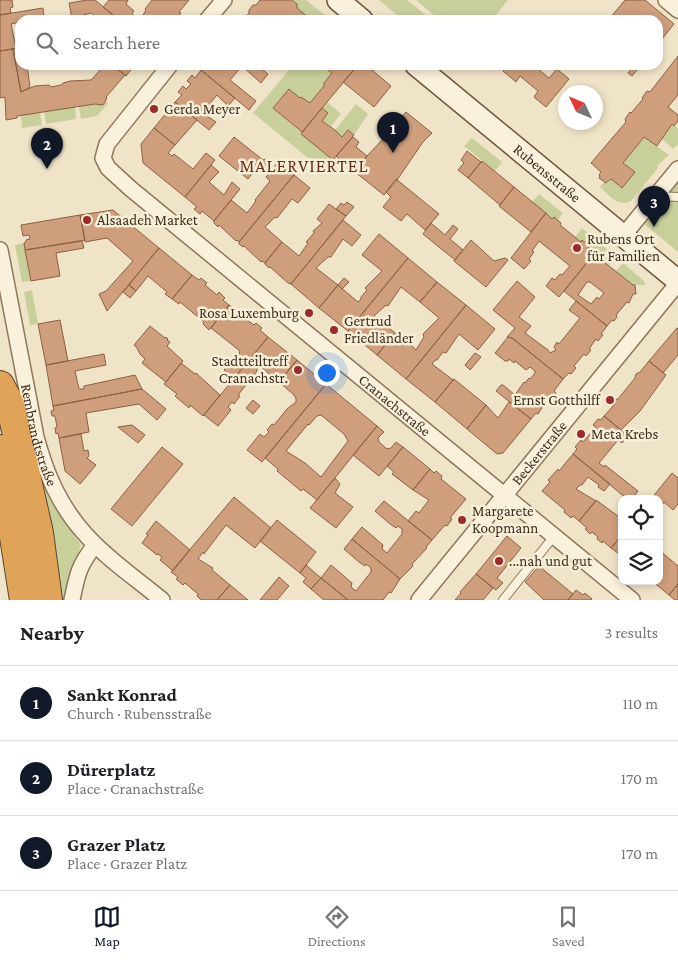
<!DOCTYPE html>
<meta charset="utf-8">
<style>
:root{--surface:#fff;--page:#f2f2f2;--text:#202124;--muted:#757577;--line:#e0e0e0;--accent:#111827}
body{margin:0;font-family:"Crimson Pro",serif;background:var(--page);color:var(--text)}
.controls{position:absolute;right:15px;bottom:15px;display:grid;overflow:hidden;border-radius:10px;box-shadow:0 2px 8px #0003}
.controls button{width:45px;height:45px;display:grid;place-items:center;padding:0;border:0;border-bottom:1px solid var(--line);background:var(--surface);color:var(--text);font:25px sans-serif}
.compass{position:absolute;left:558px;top:85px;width:45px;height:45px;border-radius:50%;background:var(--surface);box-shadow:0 2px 8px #0003;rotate:314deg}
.you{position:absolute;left:326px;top:372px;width:18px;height:18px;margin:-12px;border:4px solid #fff;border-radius:50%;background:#1a73e8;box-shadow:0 0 0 8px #1a73e833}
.badge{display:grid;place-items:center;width:32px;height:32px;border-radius:50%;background:var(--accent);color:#fff;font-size:16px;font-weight:700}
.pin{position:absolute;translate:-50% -41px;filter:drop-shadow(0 1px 2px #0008)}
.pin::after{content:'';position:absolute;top:26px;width:18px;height:15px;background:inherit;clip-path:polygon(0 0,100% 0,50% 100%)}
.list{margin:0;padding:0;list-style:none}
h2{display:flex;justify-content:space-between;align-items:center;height:65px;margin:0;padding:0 20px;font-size:21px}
h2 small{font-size:16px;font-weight:400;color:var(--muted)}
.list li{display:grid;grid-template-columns:32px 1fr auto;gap:15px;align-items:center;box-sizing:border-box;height:75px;padding:0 20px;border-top:1px solid var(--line)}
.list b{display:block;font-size:19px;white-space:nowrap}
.list p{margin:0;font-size:16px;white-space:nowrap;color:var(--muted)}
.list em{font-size:16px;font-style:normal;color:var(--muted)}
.icon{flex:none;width:28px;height:28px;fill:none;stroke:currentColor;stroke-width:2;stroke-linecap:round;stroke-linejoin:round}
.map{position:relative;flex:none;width:678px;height:600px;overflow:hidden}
.search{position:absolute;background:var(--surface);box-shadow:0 2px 8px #0003;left:15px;right:15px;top:15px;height:55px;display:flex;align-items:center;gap:12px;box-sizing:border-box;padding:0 18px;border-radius:15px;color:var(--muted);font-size:19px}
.sheet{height:290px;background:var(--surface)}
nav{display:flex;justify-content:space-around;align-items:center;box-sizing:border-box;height:70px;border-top:1px solid var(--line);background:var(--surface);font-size:14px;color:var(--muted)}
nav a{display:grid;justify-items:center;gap:2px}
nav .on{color:var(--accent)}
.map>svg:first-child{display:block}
</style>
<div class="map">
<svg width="678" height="600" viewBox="0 0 678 600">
<rect width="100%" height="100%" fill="#f0e4c8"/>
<path fill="#c9cf9b" d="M292,0h14l20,16 -3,4 -13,-1 -13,-11v-4z
M379,0h28l25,20h-29z
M416,0h92l-16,20h-52z
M293,65h25l7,5 2,-1 5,4 -8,10v3l-14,17 -9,-6 -1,1 -11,-9 -16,19 60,52 -9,11 -71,-58z
M105,101l3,2 -11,13 -16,3 -2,-13 16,-2 8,1z
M327,102l14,12 -10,12 -9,-5v-13z
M356,104l12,10 -14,21 -6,-5 -6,7 -7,-7z
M75,107l1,12 -30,5 -2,-12z
M40,112l2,13 -20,3 -1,-13z
M672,124l6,4v16l-5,5 -12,-11z
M644,137l25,18 -12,11 1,2 -27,33c-13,7 -22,-6 -31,-14l4,-5 4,1 3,-4 11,9 12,-16 -11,-9z
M472,138l30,24 -7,9 -31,-25z
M678,181v71l-35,-29z
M539,194l24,19 -5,7 -4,-3 -2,2 -20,-17z
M582,228l38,32 -2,2 -4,-3 -5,6 -21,-17 2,-2 -7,-6 -2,2 -6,-5z
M24,243l7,38 -9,1 -7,-37z
M623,263l21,18 1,4h-12l-17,-14z
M32,290l6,34 -8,1 -6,-33z
M39,477l16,30 26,38 -15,55h-10z"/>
<path fill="#cf9f7d" stroke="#8d5f41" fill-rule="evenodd" d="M0,0h12l1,7 -3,1 1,5 -11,2z
M87,0h8l24,20h-21l-7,-7 -8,2 1,2 -12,2 -3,-16z
M109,0h19l-2,4 8,7 -2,3 6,5 5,-4 3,-5 -1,-1 7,-9h37l-10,12 2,1 -5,7h-57l-16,-13z
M260,0h32l5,4v4l13,11 4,-1 2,2h-73l6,-7v-3l4,-5h3z
M625,0h20l29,24 -16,20v-24h-53l3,-4 2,2z
M43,8l1,12h-24v2l-9,2 5,24 -16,3v-36z
M20,47v18h7l3,22 -9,5 -8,-43z
M13,49l8,43 14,-6 14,-1 2,2 10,-2 2,-2 7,-2 21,-1 10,-11 -2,-2 1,-2h12l13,10 -19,22 1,1 -4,7 -8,-1 -78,12v2l-11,2 -1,-23 -5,1v-47z
M678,56v39l-10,12 10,8v6l-4,5 -2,-2 -15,22 -13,-9 -21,26 12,9 -13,16 -11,-9 -5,4 -7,-5 1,-2 -1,-1 2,-3 -10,-9 35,-41 -1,-3 5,-7 1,1 12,-14 -1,-1 5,-7 3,1z
M112,65h23l-9,11z
M206,65h51l11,9 -7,9 -19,-17 -12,14 26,21 -7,9 -48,-40z
M318,65h40l-56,67 -29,-24 16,-19 11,9 1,-1 9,6 14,-17v-3l8,-10 -5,-4 -2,1z
M358,65h8l25,21 -17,21 -31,-25z
M508,65h25l16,13 8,-9 12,10 -23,28 -12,-10 4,-6 -18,-15 -4,6 -13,-11z
M635,65l4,3 -7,8 -4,-3z
M201,70l34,28 -7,8 -11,-11 -15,18 14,9 -7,8 -34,-28 7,-7 -4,-3 5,-6 3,3 5,-5 -4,-3 5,-6 3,3z
M175,102l22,18 -22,25 -21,-17z
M322,108l6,5 -6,8 13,9 7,7 6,-7 6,5 -21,25 -32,-26z
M406,112l26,21 -9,9 -26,38 -13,15 -29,-23 12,-16 32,-34 -1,-1z
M154,128l21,17 -7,8 4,3 2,-2 19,15 13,-16 9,7 -30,37 -42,-34 -2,-19z
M234,137l29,23 -15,19 -29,-23z
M353,137l6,5 -3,5 11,9 -12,16 -19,-16z
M467,151l14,11 -13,16 -10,-8 6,-7 -3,-3z
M264,159l6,4 -5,6 -6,2 -3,-2z
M482,161l32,26 -14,18 -32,-27z
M278,162l16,13 -55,67 -2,-2 -1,1 -17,-16 -1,2 -4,-4v-2l17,-21 16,13 9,-12 -1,-1 15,-19 -4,-4z
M211,165l8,7 -10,10 15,13 8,-13 8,7 -26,32 -12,-10 -2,3 -6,-5 3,-2 -12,-10z
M294,175l16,13 -12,15 -6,-4 -15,19 -2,-1 -10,10 17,15 -17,21 -3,-2 -1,1 -17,-16 -1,1 -4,-3v-2z
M396,179l43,35 -14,16 -18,-16 -6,7 -18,-14 8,-10 -5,-5z
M514,187l32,26 -15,19 -32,-26z
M347,202l7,5 -8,9 -10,-7 5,-6 3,2z
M329,204l17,12 -55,68 -3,-1 -18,-16 -1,1 -4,-4v-1l17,-21 17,14 9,-13 -2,-1 8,-9 -1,-2 9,-8 -5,-4z
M113,210l46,38 -52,63 -8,-17 7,-3 27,-30 -26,-23 -22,4 -5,-27z
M546,213l6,6 2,-2 7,6 -1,2 21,17 1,-2 8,6 -2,2 6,6 -35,43 -13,-11 6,-8 3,2 5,-6 2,1 8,-9 -31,-25 -7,10 2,1 -5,7 2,2 -7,8 -13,-11z
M80,215l5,25 -60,10 -1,-7 2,-1v-2l4,-1 -1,-4 -6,1 -2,-11z
M343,220l18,15 -9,11 -9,-7 -12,18h-3l-12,11 22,17 -19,23 -28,-24z
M431,223l14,12 8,-10 5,4 -8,10 13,11 -8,10 -32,-26z
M379,234l29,24 -60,73 -29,-23 19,-23 20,17 3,-3v-2l6,-7 -2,-2 17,-17 -20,-16z
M471,240l23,21 11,-3 3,2 -22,27 -32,-26z
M82,241l2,7 -28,5 4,23 -29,5 -6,-31z
M159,248l33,27 -20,24 -7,-5 2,-2 -19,-16 -12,15 -7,-6z
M594,254l39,31h2l1,9h-3l-4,9 -2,-1 -11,13 1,2 -3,4 -2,-1 -5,6 -43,-35zM587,282h3l14,11 -5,6 -2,-2 -6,7 -13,-9z
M408,258l29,24 -17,20 -19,-15 -13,19 -2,-1 -12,11 21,17 -18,22 -29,-24z
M192,275l7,5 2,-2 6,5 -2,2 12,10 2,-3 6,6 -2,2 6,5 -20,25 -6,-6 1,-2 -24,-20 -1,2 -7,-5z
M344,278l5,4 -7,7 -4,-4z
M517,281l18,16 -16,20 12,9 -6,7 23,17 2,3 6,-3 -2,-3 3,-5 2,2 21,-26 -11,-8 7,-9 31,25 -6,8 2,1 -5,6 -2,-2 -7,10 2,1 -5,6 -2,-2 -10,12 2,2 -5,6 -2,-1 -6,6 -51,-41 -5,-1 8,-9 -22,-18z
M437,282l29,23 -60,74 -29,-24 18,-22 14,10 7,7 8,-13 -1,-3 16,-16 -19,-16z
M129,285l7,6 -6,7 -7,-6z
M229,305l8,6 2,-2 6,5 -2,3 11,8 2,-2 6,5 -2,2 8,7 -34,41 -10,-8 11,-13 2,1 3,-7 -29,-23z
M466,305l29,24 -17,21 -19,-16 -13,19 -3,-1 -6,8h-2l-3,4 21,16 -18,22 -29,-23z
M60,320l8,41 -22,4 -8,-41z
M150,326l15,12 1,-1 2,2 -1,1 3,2 -3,4 16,15 -17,21 -24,-19 3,-4 -5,-5 -3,-6 -3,-3z
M678,328v27l-15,18 -14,-12 27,-32z
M268,337l29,23 -18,22 -18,-15 -4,1v3l-19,24 2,1 -6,8 -2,-2 -4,5 3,3 -13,16 -14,-11z
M508,337l4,1 51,41 -9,12 2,2 -6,7 -2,-2 -10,16 -2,-1 -5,6 -35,-28 5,-6h2l12,10 9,-13 1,1 4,-5 1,1 5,-6v-2l-5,-4 -4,3 -11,-9 -1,2 -5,-4 -1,2h-3l-10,-8z
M475,353l6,4 -11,13 -5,-5z
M104,354l2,11 -31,6 4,18h5v-3l51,-11 7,14 -89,17 -7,-41z
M297,360l29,24 -64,78 -15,-12 13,-16 4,3 5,-5 -2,-2 5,-6 2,1 13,-16 9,-7v-4l-3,-4 -14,-12z
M649,361l17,14 -26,36 -19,19 -17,-14 10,-11v-4l4,-2 17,-21 1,-4 4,-2z
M181,363l14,11 1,-1 24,22 -17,21 -13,-11 -1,3 -14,-12 2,-2 -13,-10z
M454,379l32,26 -19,24 -32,-27z
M326,384l51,42 -60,74 -14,-11 -2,2 -24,-20 1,-2 -13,-11zM321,415l23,19 4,7 -27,36 -16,-14 -19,-12 22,-27 1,1 8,-9z
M142,389l24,20 -9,11 -18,-16 -53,9 3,19 -30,6 -1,-5 -2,1 -1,-6 2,-1 -2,-11h-3l-1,-5 3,-1 -1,-4z
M253,400l7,6 -7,8 -7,-6z
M509,402l22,17 -28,34 -6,1 -30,-25 19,-24 12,13z
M604,416l24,20 -6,7 -4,-3 -19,23 5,4 1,-2 33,26 -6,8h-5l-54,-45 4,-5 -2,-2 6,-7 2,2 13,-15 -3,-2 5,-6 3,1z
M132,425l13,10 -7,8 -20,-16z
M377,426l7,6 -6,6 1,4 8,7 4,-1 5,-6 7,5 -24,29 -26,-21z
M81,434l3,17 4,-1 1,6 -2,2 9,7 -16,19 -15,-13 -6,-33z
M162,447l21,17 -51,62 -21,-17z
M403,447l27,22 -17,21 -21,-16 2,-2 -7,-6z
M573,454l37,30 -6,7 -6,-4 1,-2 -11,-8 -6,8h-2l-4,4 20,12 -17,20 -6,-5 -2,2 -7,-6 1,-2 -23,-19 8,-9 -2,-2 10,-11 1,2z
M430,469l4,4 2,-2 6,5 -1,3 25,20 -16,19 2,1 -5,7 -2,-1 -13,15 -24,-19 8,-10 3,2 10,-13 -16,-10z
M672,473l6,5v26l-5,6 -9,-8 -5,8v-11h-8z
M335,478l5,6 -5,9 18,14 -17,21 -26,-20z
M234,497l37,31 -16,20 -29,-23 -22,29 -1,-2 -5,7 15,9 -1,2 18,15 -13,15h-16l-4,-4 1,-2 -13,-11 -2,2 -7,-6 2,-2 -7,-5z
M596,500l26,19v16l-11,13 -8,-7 -1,2 -5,-4 1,-2 -6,-5 -2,2 -5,-5 2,-1 -8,-7z
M384,501l48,39 -6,7 1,1 -15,16 1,2 -13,13 -48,-40 10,-12 21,18 -1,4 5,4 15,-19v-5l-4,-3 -2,2 -6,-4 -15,-13z
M277,520l39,32 -16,21 -40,-32z
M156,521l34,29 -17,21 -13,-11 2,-3 -4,-3 -1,1 -15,-12 6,-8 -2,-1z
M622,535v21l-11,-8z
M507,536l14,12 -24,30 6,5 -7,7 -20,-16z
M352,539l48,40 -9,14 -2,-1 -6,8h-35l-27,-22 10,-13 21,18 -1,4 5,4 15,-19v-4l-5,-4 -1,2 -6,-4 -15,-13z
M659,550l19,16v18l-9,11 -17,-14h7z
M306,565l15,13 -10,11 -8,-7 3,-4 -6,-5z
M539,566l34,28 -5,6h-24l-19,-18z
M476,574l17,14 -10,12h-28l6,-7 -1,-1z
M279,577l10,9 -12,14h-17z
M321,578l27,22h-24l-13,-11z
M678,584v16h-3l-6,-5z
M230,585l18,15h-31z
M576,590l7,5 2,-2 7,6 -1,1h-23z"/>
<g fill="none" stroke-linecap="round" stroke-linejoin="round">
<defs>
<path id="lane" d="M655,196l23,1
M503,600l51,-64"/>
<g id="street">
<path d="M666,0l12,10"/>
<path d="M207,20l17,-20"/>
<path id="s1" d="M170,65l-63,79 -4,14 5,10 23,21 501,411"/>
<path d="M623,236l55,-67"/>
<path id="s2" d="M0,250l36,187c10,37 24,70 50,98 21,24 52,45 76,65"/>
<path d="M72,600c5,-25 7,-35 23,-55"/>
<path id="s3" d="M419,600l259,-317"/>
</g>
<g id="secondary">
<path d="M338,0l24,20"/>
<path id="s4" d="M416,65l262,216"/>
</g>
<path id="highway" d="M0,385l10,19 29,129 9,67
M0,449l24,151"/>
</defs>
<use href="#lane" stroke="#8d765c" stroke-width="10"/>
<use href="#street" stroke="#8d765c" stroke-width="18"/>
<use href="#secondary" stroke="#6f573f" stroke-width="24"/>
<use href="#highway" stroke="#5b4430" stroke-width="30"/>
<use href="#lane" stroke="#faf1dc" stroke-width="8"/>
<use href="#street" stroke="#faf1dc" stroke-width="15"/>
<use href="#secondary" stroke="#faf1dc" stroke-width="21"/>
<use href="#highway" stroke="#e0a458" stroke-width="28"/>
</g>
<g fill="#9e2a2b" stroke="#f7eed8" stroke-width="2">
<circle cx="154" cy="109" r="5"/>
<circle cx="87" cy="220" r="5"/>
<circle cx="577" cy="248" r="5"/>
<circle cx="309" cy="313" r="5"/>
<circle cx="334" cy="330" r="5"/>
<circle cx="298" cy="370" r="5"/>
<circle cx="610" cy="400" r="5"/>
<circle cx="581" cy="434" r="5"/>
<circle cx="462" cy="520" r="5"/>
<circle cx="499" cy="561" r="5"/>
</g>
<g text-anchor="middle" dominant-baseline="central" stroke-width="5" stroke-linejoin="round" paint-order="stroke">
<g font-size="15" fill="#3d2e20" stroke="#f7eed8" text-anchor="start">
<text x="164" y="109">Gerda Meyer</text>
<text x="97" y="220">Alsaadeh Market</text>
<text x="587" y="239">Rubens Ort<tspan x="587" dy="17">für Familien</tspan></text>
<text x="299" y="313" text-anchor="end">Rosa Luxemburg</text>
<text x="344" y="321">Gertrud<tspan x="344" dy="17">Friedländer</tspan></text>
<text x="288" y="361" text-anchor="end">Stadtteiltreff<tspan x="288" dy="17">Cranachstr.</tspan></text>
<text x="600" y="400" text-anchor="end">Ernst Gotthilff</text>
<text x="591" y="434">Meta Krebs</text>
<text x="472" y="511">Margarete<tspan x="472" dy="17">Koopmann</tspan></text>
<text x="509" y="561">...nah und gut</text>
</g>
<g font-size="15" fill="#3d2e20" stroke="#f7eed8">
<text stroke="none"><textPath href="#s4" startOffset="170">Rubensstraße</textPath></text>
<text stroke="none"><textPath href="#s1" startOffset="499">Cranachstraße</textPath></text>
<text stroke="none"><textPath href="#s2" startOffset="189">Rembrandtstraße</textPath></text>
<text stroke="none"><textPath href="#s3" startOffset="190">Beckerstraße</textPath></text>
</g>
<g font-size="18" letter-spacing="1" fill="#6b2e1e" stroke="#f7eed8">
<text x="304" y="166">MALERVIERTEL</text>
</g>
</g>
</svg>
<div class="controls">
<button><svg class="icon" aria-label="locate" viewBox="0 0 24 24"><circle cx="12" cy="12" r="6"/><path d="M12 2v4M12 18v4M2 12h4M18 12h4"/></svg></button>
<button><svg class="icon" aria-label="layers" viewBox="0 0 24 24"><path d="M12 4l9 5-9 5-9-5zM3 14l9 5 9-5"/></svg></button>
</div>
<svg class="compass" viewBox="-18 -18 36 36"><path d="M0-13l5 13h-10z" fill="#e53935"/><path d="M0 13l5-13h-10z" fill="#757577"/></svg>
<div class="you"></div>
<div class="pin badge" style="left:393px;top:153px">1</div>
<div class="pin badge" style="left:47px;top:169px">2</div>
<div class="pin badge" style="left:654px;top:227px">3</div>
<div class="search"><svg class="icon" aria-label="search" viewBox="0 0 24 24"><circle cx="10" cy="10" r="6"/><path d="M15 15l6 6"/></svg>Search here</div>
</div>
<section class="sheet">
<h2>Nearby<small>3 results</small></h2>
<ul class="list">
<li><span class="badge">1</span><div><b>Sankt Konrad</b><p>Church · Rubensstraße</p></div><em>110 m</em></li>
<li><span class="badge">2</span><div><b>Dürerplatz</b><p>Place · Cranachstraße</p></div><em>170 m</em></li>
<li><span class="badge">3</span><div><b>Grazer Platz</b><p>Place · Grazer Platz</p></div><em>170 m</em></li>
</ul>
</section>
<nav>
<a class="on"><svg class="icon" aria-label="map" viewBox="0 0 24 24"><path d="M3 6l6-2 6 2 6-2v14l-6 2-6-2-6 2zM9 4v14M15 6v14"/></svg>Map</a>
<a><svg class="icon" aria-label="directions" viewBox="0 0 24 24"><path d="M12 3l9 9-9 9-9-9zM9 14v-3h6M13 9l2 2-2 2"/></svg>Directions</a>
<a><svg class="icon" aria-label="saved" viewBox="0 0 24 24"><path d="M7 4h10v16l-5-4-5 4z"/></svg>Saved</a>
</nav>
